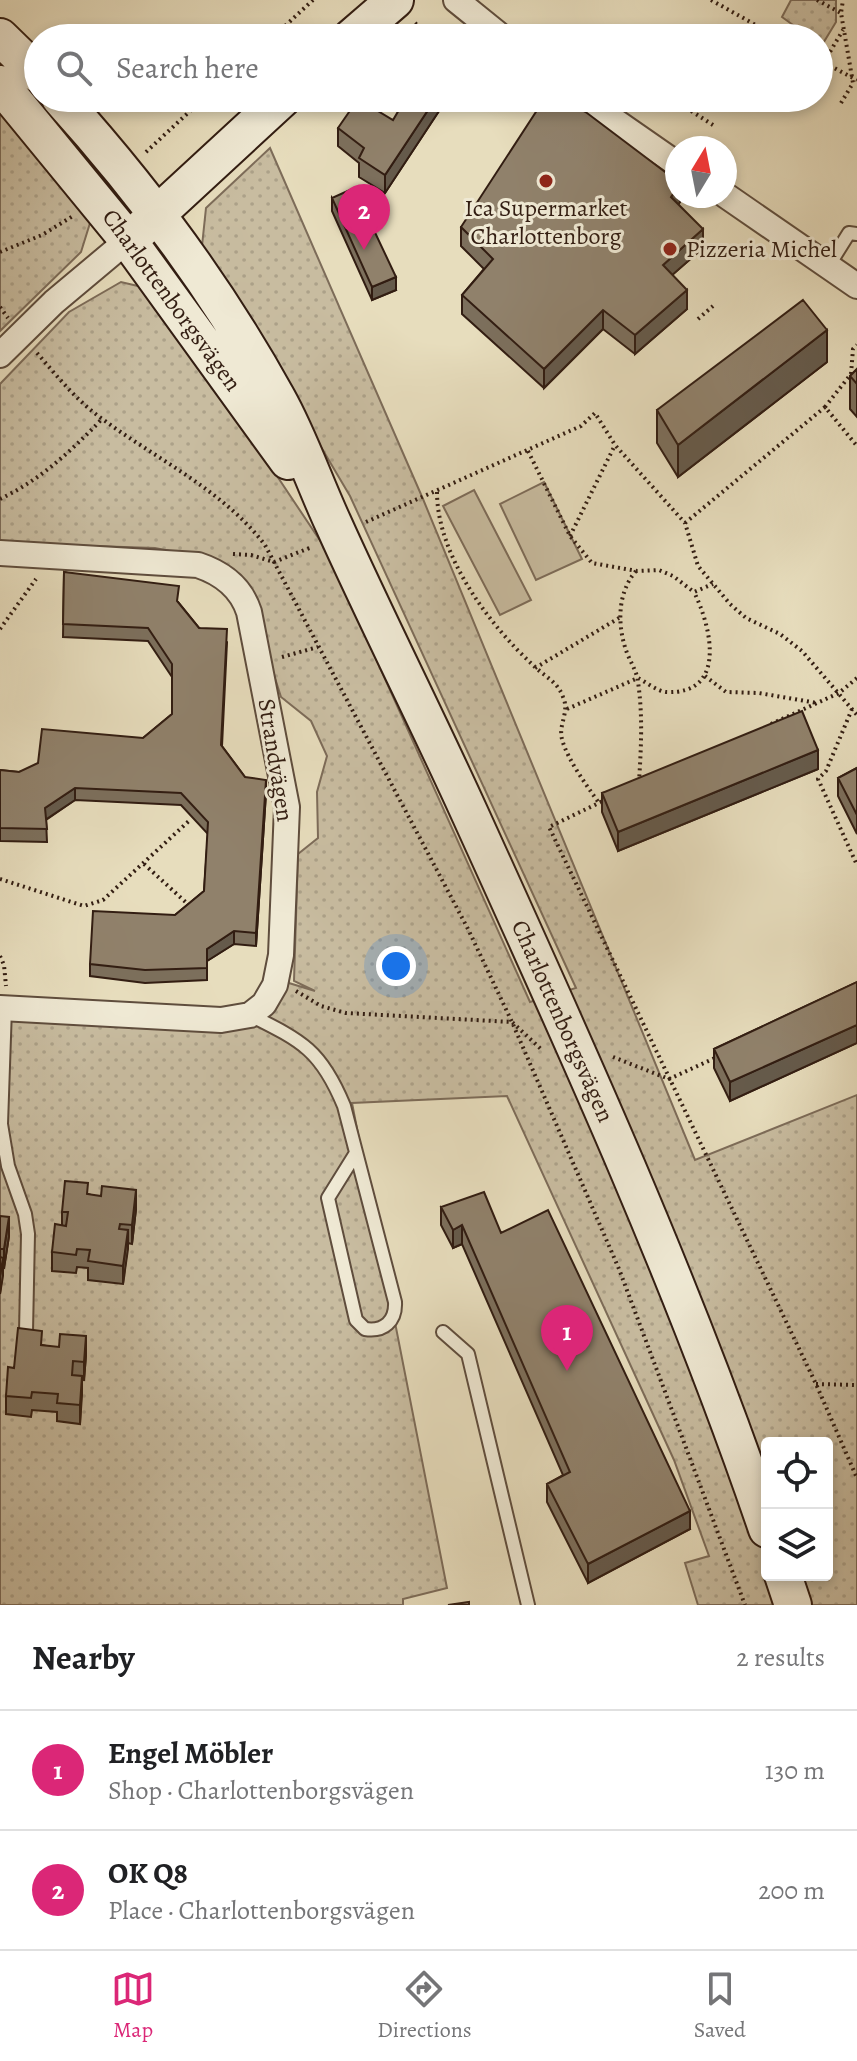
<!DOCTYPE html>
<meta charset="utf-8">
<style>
:root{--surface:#fff;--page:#f2f2f2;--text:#202124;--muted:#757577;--line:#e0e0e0;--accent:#db2777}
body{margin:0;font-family:Alegreya,serif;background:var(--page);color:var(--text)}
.controls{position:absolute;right:24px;bottom:24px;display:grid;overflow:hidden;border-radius:8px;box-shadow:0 4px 12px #0003}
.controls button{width:72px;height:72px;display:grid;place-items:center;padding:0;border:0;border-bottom:2px solid var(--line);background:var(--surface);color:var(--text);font:40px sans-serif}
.compass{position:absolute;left:665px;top:136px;width:72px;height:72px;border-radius:50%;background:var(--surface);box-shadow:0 4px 12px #0003;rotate:10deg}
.you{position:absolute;left:396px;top:966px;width:28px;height:28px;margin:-20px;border:6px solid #fff;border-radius:50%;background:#1a73e8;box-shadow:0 0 0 12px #1a73e833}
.badge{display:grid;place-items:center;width:52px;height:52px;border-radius:50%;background:var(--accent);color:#fff;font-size:26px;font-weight:700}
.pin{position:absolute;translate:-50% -66px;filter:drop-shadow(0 2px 4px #0008)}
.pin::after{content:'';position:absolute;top:42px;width:28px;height:24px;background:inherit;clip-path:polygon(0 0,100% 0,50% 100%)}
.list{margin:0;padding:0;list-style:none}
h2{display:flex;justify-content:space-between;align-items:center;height:104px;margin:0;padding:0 32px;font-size:34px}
h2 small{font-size:26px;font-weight:400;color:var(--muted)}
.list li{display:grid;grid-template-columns:52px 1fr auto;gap:24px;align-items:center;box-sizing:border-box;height:120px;padding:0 32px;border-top:2px solid var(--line)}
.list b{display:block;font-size:30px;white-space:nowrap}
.list p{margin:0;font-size:26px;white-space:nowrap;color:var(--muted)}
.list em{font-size:26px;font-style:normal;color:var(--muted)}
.icon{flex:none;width:44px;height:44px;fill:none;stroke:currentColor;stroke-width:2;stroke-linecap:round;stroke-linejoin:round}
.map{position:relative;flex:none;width:857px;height:1605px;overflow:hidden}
.search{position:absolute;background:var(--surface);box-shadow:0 4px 12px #0003;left:24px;right:24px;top:24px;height:88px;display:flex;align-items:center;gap:20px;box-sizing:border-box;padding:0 28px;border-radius:44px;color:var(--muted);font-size:30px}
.sheet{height:344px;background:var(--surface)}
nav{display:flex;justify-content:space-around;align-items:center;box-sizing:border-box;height:112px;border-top:2px solid var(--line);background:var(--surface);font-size:22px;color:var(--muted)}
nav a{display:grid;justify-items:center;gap:4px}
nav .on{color:var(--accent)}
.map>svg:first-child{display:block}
</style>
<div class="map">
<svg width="857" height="1605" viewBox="0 0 857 1605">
<defs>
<pattern id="grass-dots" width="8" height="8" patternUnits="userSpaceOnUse" patternTransform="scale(2)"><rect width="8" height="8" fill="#c8bca0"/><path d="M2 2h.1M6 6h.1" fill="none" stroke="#aca189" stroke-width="1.8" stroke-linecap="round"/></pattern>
</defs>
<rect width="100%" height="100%" fill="#e7ddbd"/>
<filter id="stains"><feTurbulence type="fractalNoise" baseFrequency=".0025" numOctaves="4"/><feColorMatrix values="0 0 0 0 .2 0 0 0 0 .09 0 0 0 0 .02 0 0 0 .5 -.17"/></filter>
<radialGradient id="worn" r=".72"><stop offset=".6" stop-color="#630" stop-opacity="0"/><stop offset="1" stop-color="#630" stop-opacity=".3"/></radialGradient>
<path fill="url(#grass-dots)" stroke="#7d6c59" stroke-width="2" fill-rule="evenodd" d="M791,0h45v22l-14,23 -3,-7h-8l-29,-21z
M0,103l76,84 14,36 -9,29 -81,79z
M270,148l153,351 272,661 162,-65v510h-159l-13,-42 24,-7 -35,-96 -167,-364 -155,7 95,485 -44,11v6h-403v-603l250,13 29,-35 36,11 -21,-10 4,-127 20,-16 -1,-46 10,-36 -16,-35 -30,-24 -15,-47 -67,-93 -44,-9 -155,-5v-159l69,-72 52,-30 21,5 43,51 144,216 201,448 46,-14 -226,-492 -148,-250 4,-38zM767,1443h60v132h-60z"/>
<path fill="#c8bca0" stroke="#7d6c59" stroke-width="2" d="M544,482l38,77 -46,21 -36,-76z
M474,490l57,110 -31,15 -57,-109z"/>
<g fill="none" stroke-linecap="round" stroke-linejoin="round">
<defs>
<path id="lane" d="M829,265l20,-32 8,1
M5,1008l-4,116 7,42 17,48 3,20 -2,98
M250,1015c52,26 71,35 94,91l51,196c1,19 -11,30 -30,27l-9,-9 -28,-122 28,-45
M443,1332l25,22 60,251"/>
<path id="street" d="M456,0l47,38
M582,98l95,66
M725,195l132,91
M0,355l54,-53 74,-62
M0,553l198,12c24,8 43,22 51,47l38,195 -6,148 -6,30 -11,19 -14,11 -29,5 -221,-12"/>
<path id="secondary" d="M0,37l38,37
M351,38l44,-38
M0,84l128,156 160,221
M60,98c83,92 157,191 217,300 22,39 37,84 56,125 44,98 93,194 137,291 107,235 214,471 297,715
M139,231l144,-133
M783,1575l10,30"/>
</defs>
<use href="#lane" stroke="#5f4d3d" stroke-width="16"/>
<use href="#street" stroke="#5f4d3d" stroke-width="28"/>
<use href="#secondary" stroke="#321d12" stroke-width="40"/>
<path stroke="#321d12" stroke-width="4" stroke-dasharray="2 4" stroke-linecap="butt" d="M711,0l68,38
M817,0l24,13
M415,23l4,4 21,3 12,5 5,-5
M272,38l41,-38
M819,60l38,20
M824,62l19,-32
M671,98l42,27
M841,103l12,-20 -12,-70 2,-13
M146,152l58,-54
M0,252l42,-17 31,-19
M0,307l8,11
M698,319l15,-13
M37,353c20,23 39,47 64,65 55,41 122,72 164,127l203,384 44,93 107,247 126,336
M825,407l26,-33 2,-25 4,-4
M528,451l42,85 22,27 45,8 22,-1 14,6 21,16 19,-8
M437,492c0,63 52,133 97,174 10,10 24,16 29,31 7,15 -5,28 -1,42 5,20 25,47 37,64
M0,499c40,-19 70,-47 101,-79
M366,522l215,-96 14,-13 20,32 70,78 13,43 32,38 16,14 34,16 22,17 55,64
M685,523l140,-116 32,39
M570,536l45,-91
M233,554l18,1 23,7 38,-15
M636,571c-19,22 -19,55 -9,82 4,10 10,19 11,29 5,34 3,67 1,100
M0,629l36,-50
M282,657l36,-10
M535,668l84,-50
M705,676l21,16 33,1 58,10
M567,709l71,-31c8,4 19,13 28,14 62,3 45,-66 28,-100
M852,709l-26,62 -8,8 39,86
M771,724l68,-31 18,-15
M607,799l-58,28 267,557 41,94
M144,864l47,43
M0,879l84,27 19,-6 87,-80
M0,956l4,9 2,21
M296,991l25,15 25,7 166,9 30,28
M613,1057l56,22 46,-21
M816,1384l41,1"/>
<use href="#lane" stroke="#efe9d4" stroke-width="12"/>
<use href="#street" stroke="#efe9d4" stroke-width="24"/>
<use href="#secondary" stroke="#efe9d4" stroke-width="36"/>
</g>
<path fill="#7c6f5c" stroke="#321d12" stroke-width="2" d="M441,98v10l-56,85 -26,-16v-14l-21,-17v-18l55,-8z
M680,196v6l-2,2 25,44 -31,27 15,34 -52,45 -32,-25 -59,59 -82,-74v-19l22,-26 -23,-23v-19z
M332,198l64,92 -24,10 -40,-89z
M827,362l-149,115 -21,-34v-33z
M857,369v48l-7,-8v-33z
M64,572l114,30 21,26 28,14 -5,104 23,31 21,16 -10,153 -22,-2 -27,17v19l-62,3 -55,-7v-12l85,-49 29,-24 4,-57 -27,-29 -106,-5 -29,20 1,22 -47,-1v-71l19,2 124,-34 29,-24v-37l-24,-36 -85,-4z
M857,768v66l-19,-38v-18z
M818,769l-200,82 -16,-39v-19z
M857,982v61l-127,58 -16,-33v-19z
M88,1194l48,15 -4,35 -4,-1 -5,41 -35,-4v-12l-11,-1 -1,6 -24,-2v-19l10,-27v-13z
M441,1207l60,26 189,296 -102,54 -41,-81v-18l16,-9 -101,-231 -9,4 -12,-23z
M0,1216l9,20 -5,32h-1l-3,26z
M42,1345l44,10 -2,25h-2l-2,44 -23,-3v-9l-25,-2 -1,7 -25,-3v-18l8,-28z"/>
<path fill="#655a4b" stroke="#321d12" stroke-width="2" d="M436,98h5v10l-56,85v-18z
M677,188v8h3v6l-9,13v-18z
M703,229v19l-40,35v-18z
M396,277v13l-24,10v-13z
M687,290v19l-52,45v-19z
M603,310v19l-59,59v-19z
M827,330v32l-149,115v-32z
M818,750v19l-200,82v-19z
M266,780v13l-10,153v-13z
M75,788v12l-30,20v-12z
M234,931v13l-27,17v-12z
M857,1025v18l-127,58v-19z
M136,1190v19l-4,35v-19z
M9,1217v19l-5,32v-19z
M462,1225v19l-9,4v-18z
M128,1230v19l-5,35v-18z
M3,1258v18l-3,18v-18z
M86,1336v19l-2,25v-18z
M82,1376v19l-2,29v-19z
M690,1511v18l-102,54v-19z"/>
<path fill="#90816b" stroke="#321d12" stroke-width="2" d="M406,98h30l-51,77 -26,-17 5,-10 -26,-20 20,-29 35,21z
M545,98h15l27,15 90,68v7l-6,9 32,32 -40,36 24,25 -52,45 -32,-25 -59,59 -82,-74 31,-36 -32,-32z
M354,188l42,89 -24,10 -40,-89z
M803,300l24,30 -149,115 -21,-35z
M857,369v15l-7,-8z
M64,572l115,14 -2,15 22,27 28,1 -6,116 24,32 21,3 -10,153 -22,-2 -27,18v19l-62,2 -55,-6 3,-53 82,4 29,-24 4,-69 -27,-29 -106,-5 -30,20 2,21 -47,-1v-58l19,2 19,-9 4,-34 101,9 29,-24v-50l-24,-36 -85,-4z
M802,711l16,39 -200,82 -16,-39z
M857,768v47l-19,-37z
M857,982v43l-127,57 -16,-33z
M65,1181l23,2 -1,11 14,2 1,-10 34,4 -4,35 -12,-1 -1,5 9,1 -5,36 -35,-5 2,-11 -13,-1 -1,6 -24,-3 3,-28 11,2 2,-14h-6z
M484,1192l17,41 47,-23 142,301 -102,53 -41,-80 23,-12 -108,-247 -9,5 -12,-23z
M0,1216l9,1 -5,32h-4z
M0,1257l3,1 -3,18z
M18,1328l24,3 -1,14 18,2 1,-13 26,2 -2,26 -11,-1 -1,14 10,1 -2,29 -23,-2 1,-9 -26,-2 -1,6 -25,-2 2,-29 6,1z
M469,1602v3h-21z"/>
<g fill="#8f2418" stroke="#efe9d4" stroke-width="3">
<circle cx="546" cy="181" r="8"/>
<circle cx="670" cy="249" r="8"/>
</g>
<g text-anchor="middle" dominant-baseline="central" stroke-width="6" stroke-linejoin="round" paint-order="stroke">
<g font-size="24" fill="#321d12" stroke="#efe9d4">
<text x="546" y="208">Ica Supermarket<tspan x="546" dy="28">Charlottenborg</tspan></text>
<text x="686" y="249" text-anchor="start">Pizzeria Michel</text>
</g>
<g font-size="24" fill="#321d12" stroke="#efe9d4">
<text transform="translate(172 300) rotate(54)">Charlottenborgsvägen</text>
<text transform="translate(276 760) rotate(81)">Strandvägen</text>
<text transform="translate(563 1021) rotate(66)">Charlottenborgsvägen</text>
</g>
</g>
<rect width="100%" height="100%" filter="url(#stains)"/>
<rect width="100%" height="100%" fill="url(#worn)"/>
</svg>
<div class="controls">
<button><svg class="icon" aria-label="locate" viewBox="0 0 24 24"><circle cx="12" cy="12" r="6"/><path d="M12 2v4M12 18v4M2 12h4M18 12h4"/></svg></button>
<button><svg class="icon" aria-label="layers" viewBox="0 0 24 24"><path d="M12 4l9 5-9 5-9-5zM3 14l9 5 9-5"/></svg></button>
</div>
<svg class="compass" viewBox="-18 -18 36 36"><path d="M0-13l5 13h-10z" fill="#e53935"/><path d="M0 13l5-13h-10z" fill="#757577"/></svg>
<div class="you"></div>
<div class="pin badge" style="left:567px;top:1371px">1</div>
<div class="pin badge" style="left:364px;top:250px">2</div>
<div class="search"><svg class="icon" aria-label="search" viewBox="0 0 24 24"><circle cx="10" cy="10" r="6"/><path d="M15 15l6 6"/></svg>Search here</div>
</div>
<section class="sheet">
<h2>Nearby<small>2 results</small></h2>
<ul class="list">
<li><span class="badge">1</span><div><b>Engel Möbler</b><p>Shop · Charlottenborgsvägen</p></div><em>130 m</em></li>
<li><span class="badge">2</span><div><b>OK Q8</b><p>Place · Charlottenborgsvägen</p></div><em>200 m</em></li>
</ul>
</section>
<nav>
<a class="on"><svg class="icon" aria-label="map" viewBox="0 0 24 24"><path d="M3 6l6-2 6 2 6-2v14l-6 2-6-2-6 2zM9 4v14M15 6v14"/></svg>Map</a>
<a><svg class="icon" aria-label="directions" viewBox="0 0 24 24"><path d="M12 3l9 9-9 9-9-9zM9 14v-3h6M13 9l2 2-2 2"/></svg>Directions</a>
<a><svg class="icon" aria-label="saved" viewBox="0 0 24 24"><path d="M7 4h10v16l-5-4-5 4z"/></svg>Saved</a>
</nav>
